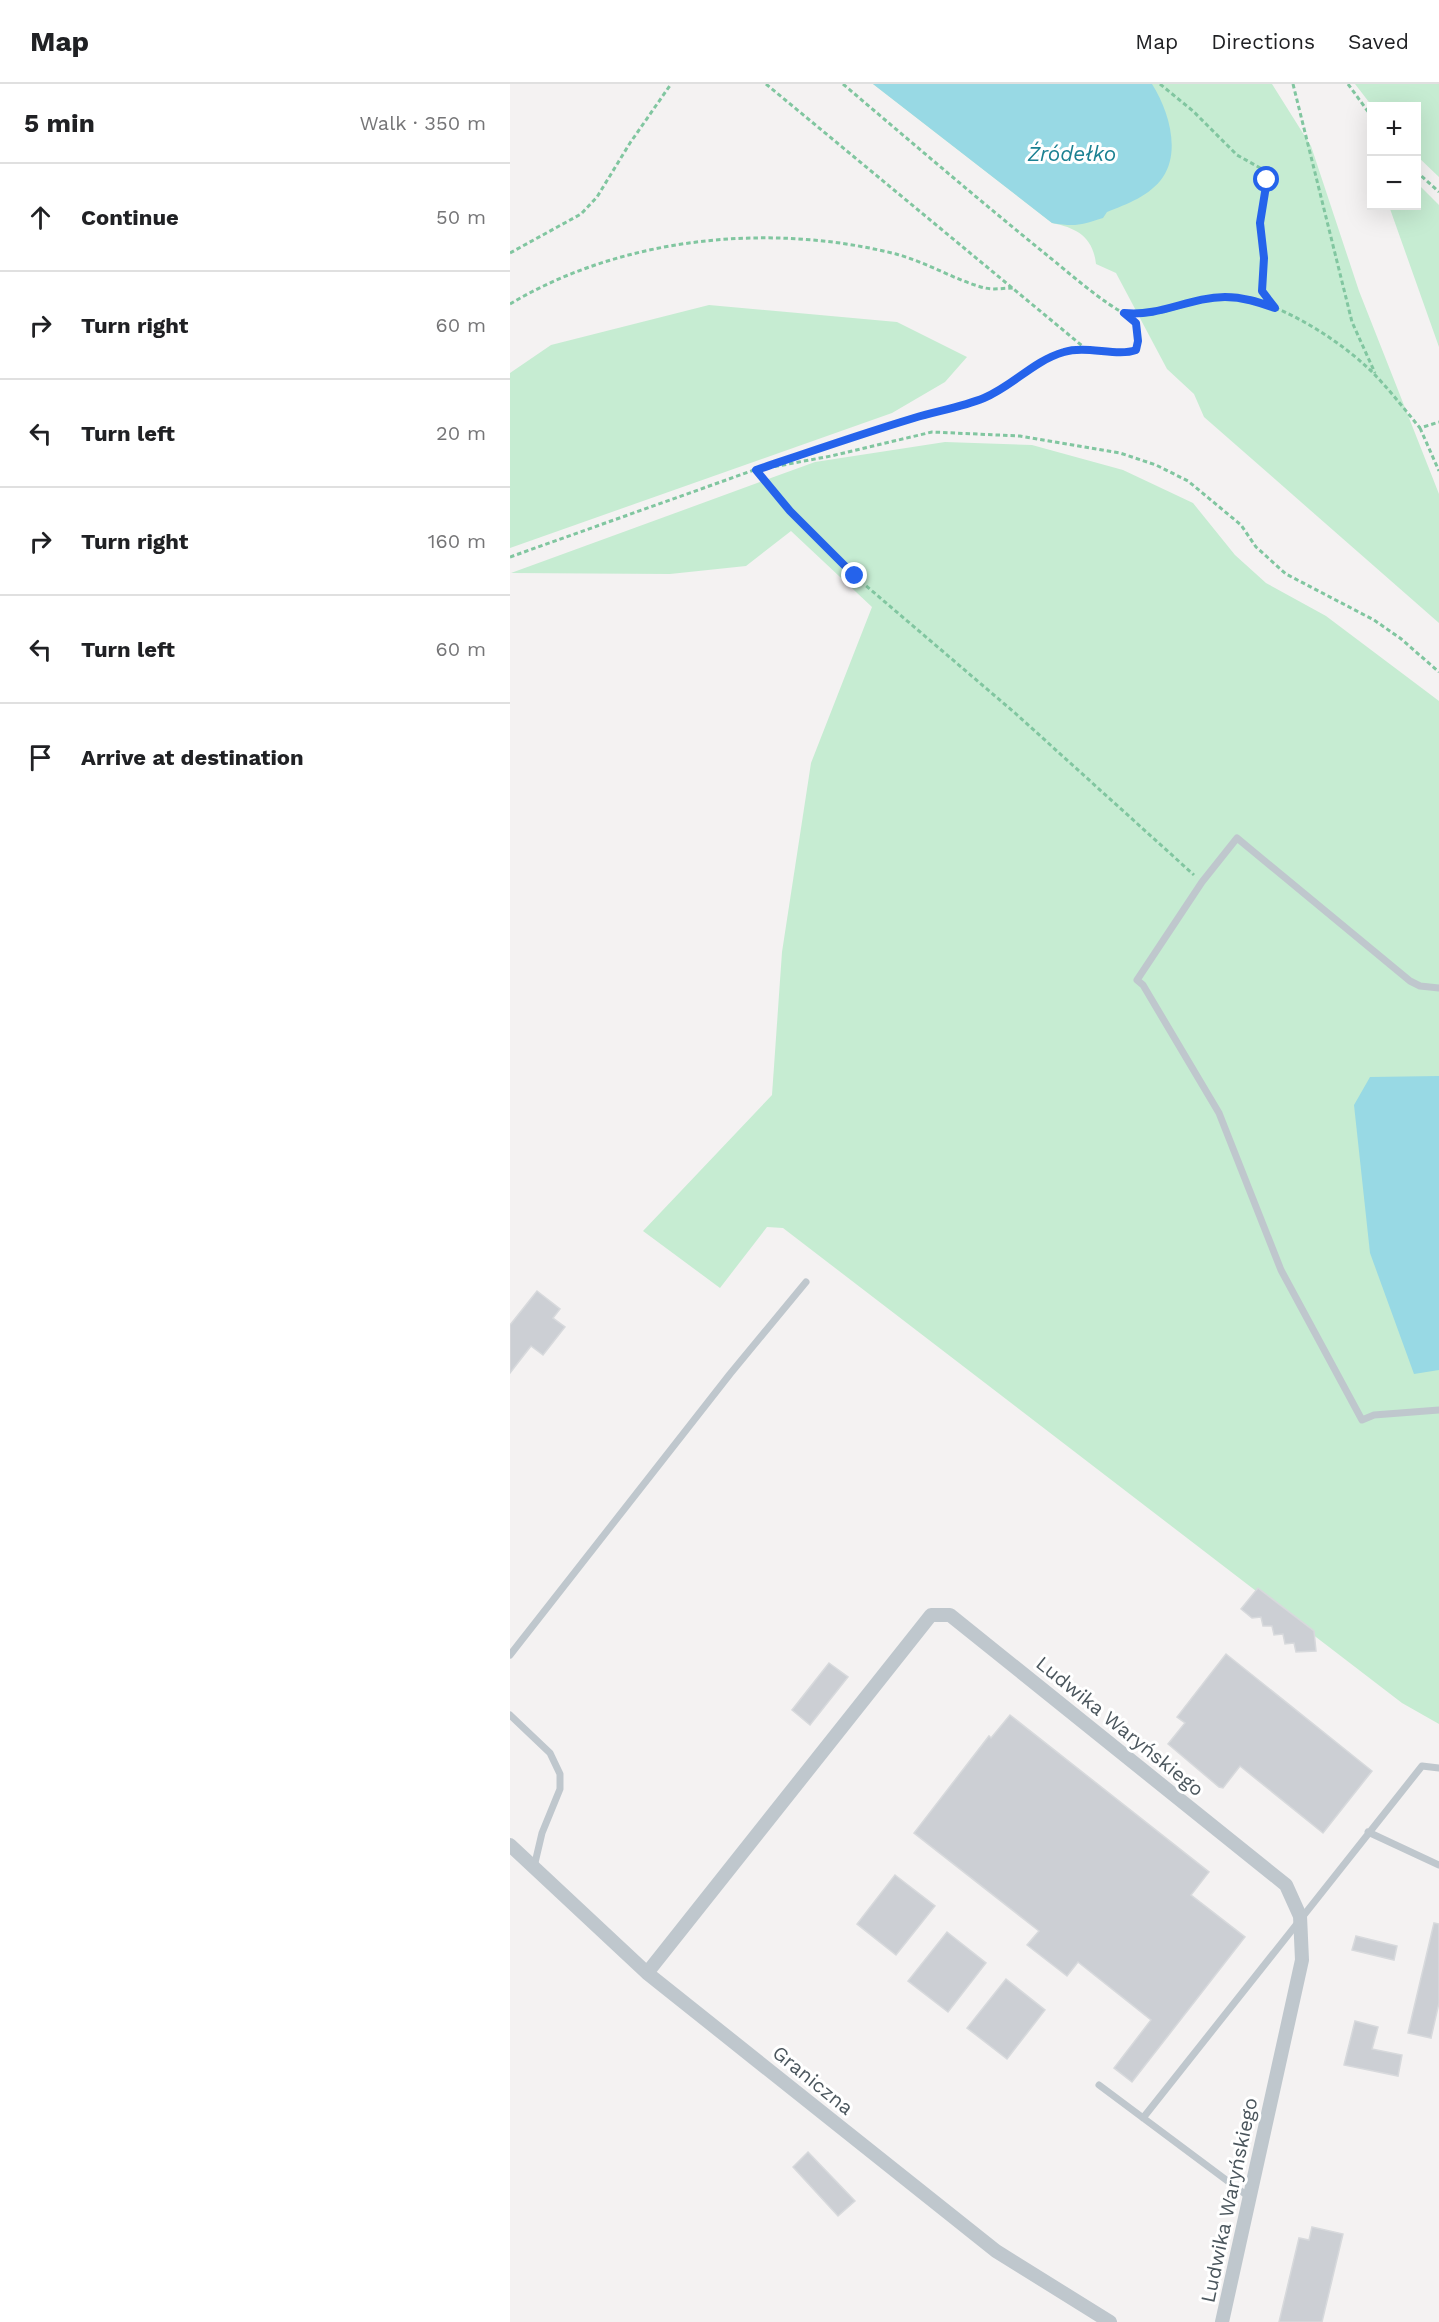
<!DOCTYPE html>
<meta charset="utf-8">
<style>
:root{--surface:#fff;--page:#f6f6f6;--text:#202124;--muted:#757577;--line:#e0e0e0}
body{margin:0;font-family:"Work Sans",sans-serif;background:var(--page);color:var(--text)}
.controls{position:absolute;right:18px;top:18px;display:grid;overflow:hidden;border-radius:0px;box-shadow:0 6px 24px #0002}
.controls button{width:54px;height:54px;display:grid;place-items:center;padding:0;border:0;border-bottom:2px solid var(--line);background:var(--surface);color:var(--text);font:30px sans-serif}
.stop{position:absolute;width:18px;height:18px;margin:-14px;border:4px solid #2563eb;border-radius:50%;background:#fff}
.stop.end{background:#2563eb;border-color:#fff;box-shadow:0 2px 6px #0008}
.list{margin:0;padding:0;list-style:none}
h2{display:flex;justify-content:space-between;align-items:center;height:78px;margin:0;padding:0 24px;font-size:26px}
h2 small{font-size:20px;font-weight:400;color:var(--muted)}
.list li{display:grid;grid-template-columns:39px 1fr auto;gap:18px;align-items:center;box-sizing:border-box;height:108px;padding:0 24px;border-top:2px solid var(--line)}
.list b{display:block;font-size:22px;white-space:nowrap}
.list em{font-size:20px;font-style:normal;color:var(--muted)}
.icon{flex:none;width:33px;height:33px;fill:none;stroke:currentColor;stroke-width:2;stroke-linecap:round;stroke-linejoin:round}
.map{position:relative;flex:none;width:929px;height:2238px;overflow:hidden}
header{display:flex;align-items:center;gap:36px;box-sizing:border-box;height:84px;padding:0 30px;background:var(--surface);border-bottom:2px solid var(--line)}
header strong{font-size:28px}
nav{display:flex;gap:33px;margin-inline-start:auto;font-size:21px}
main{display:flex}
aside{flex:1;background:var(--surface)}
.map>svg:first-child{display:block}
</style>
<header>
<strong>Map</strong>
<nav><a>Map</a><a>Directions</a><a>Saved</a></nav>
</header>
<main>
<aside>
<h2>5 min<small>Walk · 350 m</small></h2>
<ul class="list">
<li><svg class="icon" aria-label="ahead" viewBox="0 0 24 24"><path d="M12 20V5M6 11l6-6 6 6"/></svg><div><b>Continue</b></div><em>50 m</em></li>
<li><svg class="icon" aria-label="right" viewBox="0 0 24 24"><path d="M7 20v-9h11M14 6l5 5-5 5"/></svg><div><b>Turn right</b></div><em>60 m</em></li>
<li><svg class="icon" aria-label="left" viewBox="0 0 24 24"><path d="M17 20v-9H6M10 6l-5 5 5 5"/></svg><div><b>Turn left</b></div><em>20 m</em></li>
<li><svg class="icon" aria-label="right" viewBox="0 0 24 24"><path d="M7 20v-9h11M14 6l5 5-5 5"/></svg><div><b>Turn right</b></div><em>160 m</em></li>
<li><svg class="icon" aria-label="left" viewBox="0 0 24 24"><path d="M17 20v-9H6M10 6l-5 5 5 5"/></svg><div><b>Turn left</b></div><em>60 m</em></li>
<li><svg class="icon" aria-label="arrive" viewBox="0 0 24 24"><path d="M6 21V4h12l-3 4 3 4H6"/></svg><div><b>Arrive at destination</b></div></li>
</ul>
</aside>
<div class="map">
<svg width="929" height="2238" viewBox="0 0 929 2238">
<rect width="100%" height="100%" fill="#f4f2f2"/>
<path fill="#c6ecd2" d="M363,0h399l39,62 48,145 80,203v129l-235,-206 -10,-23 -27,-25 -51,-96 -20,-9c-3,-27 -19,-36 -44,-41z
M845,0h84v93l-22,-21 -1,-50h-44z
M907,99l22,22v142l-50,-141h27z
M199,221l188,17 70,35 -22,25 -53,31 -382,135v-175l41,-28z
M435,358l87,3 91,25 70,33 42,52 31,28 60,33 113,85v1023l-37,-21 -619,-475 -16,-1 -47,61 -77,-57 129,-136 10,-143 29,-189 61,-156 -81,-76 -45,35 -76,8 -159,-1 304,-111z"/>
<path fill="#98d9e4" d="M363,0h279c16,25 29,66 11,93 -13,19 -36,27 -56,35l-4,6c-22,7 -27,9 -51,5z
M929,992v294l-25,4 -44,-121 -16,-148 16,-28z"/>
<path fill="#cccfd4" stroke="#d7d9dc" stroke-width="1.5" d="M27,1207l23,18 -7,9 12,9 -22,28 -12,-9 -21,27v-48z
M748,1504l56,43 2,20 -20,1 -2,-9 -9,1 -2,-10 -9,1 -2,-9h-9l-2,-9 -9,1 -11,-9z
M716,1570l146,117 -49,62 -83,-67 -17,22 -4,-1 -51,-43 17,-21 -8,-6z
M319,1579l19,14 -38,48 -18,-15z
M500,1631l199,157 -18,23 54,42 -113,145 -18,-14 37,-48 -73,-58 -11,14 -40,-31 12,-14 -125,-98 75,-97 2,2z
M385,1791l40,31 -39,49 -39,-31z
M924,1839l5,1v79l-8,35 -23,-5z
M437,1848l39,31 -38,49 -40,-31z
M846,1852l41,10 -3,14 -42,-10z
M496,1895l39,31 -38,49 -40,-31z
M845,1937l23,6 -6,22 30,6 -4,21 -54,-11z
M298,2068l47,49 -17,15 -45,-49z
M802,2143l31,7 -21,88h-43l20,-84 10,2z"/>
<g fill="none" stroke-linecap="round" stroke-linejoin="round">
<path stroke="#81c6a0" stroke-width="3" stroke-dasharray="4.5 3" stroke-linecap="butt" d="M256,0l320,265
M333,0c68,58 136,116 205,172 15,12 61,52 77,57 25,9 70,-14 97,-16 48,-4 123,46 154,79 16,17 30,35 44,52l19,-6
M650,0l33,27 44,44 25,14 5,11 -7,43 4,35 -2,33 11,15
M783,0l59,238 23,51
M838,0l24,33
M906,87l23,21
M0,169l71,-39 16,-17 33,-54 41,-59
M0,220c112,-67 260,-82 386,-50 30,8 61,27 89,34 9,2 19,0 28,0
M614,229l12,10 2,18 -2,9c-19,7 -50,-5 -72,2 -31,9 -51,34 -80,46 -22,9 -47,13 -70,20 -53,16 -106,33 -158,52l81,91 178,152 179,162
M910,344l19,43
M257,384l64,-12 101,-24 88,4 100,17 36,12 32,16 53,44 15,22 30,27 88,46 26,18 39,34
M0,473l247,-88"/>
<path stroke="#bfc7cd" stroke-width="7" d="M929,904l-19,-2 -10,-5 -173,-143 -35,44 -65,98 6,5 76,128 62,157 81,150 12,-5 65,-5
M0,1571l220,-281 76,-92
M0,1631l40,38 10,21v15l-18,44 -8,34
M858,1748l71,33
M589,2001l150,112
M633,2034l279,-352 17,2"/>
<path stroke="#bfc7cd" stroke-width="14" d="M0,1761l137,128 349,278 114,71
M137,1889l284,-358h19l336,270 14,31 2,44 -80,362"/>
</g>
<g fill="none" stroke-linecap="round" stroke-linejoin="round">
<path stroke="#2563eb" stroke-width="8" d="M345,492l-65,-65 -34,-41c53,-18 105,-36 158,-52 23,-7 48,-11 70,-20 29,-12 49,-37 80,-46 22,-7 53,5 72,-2l2,-9 -2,-18 -12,-10c36,4 66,-16 101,-16 18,0 33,5 50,11l-13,-17 2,-33 -4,-35 7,-43"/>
</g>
<g text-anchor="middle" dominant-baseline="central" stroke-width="6" stroke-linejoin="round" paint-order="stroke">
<g font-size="20" fill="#4b565d" stroke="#fff">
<text transform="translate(610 1642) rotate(39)">Ludwika Waryńskiego</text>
<text transform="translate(303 1996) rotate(39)">Graniczna</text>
<text transform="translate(719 2116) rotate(-78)">Ludwika Waryńskiego</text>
</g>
<g font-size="21" font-style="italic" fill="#1b8192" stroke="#fff">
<text x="562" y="69">Źródełko</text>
</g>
</g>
</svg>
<div class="controls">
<button>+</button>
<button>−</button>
</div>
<div class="stop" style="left:757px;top:96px"></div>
<div class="stop end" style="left:345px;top:492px"></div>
</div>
</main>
